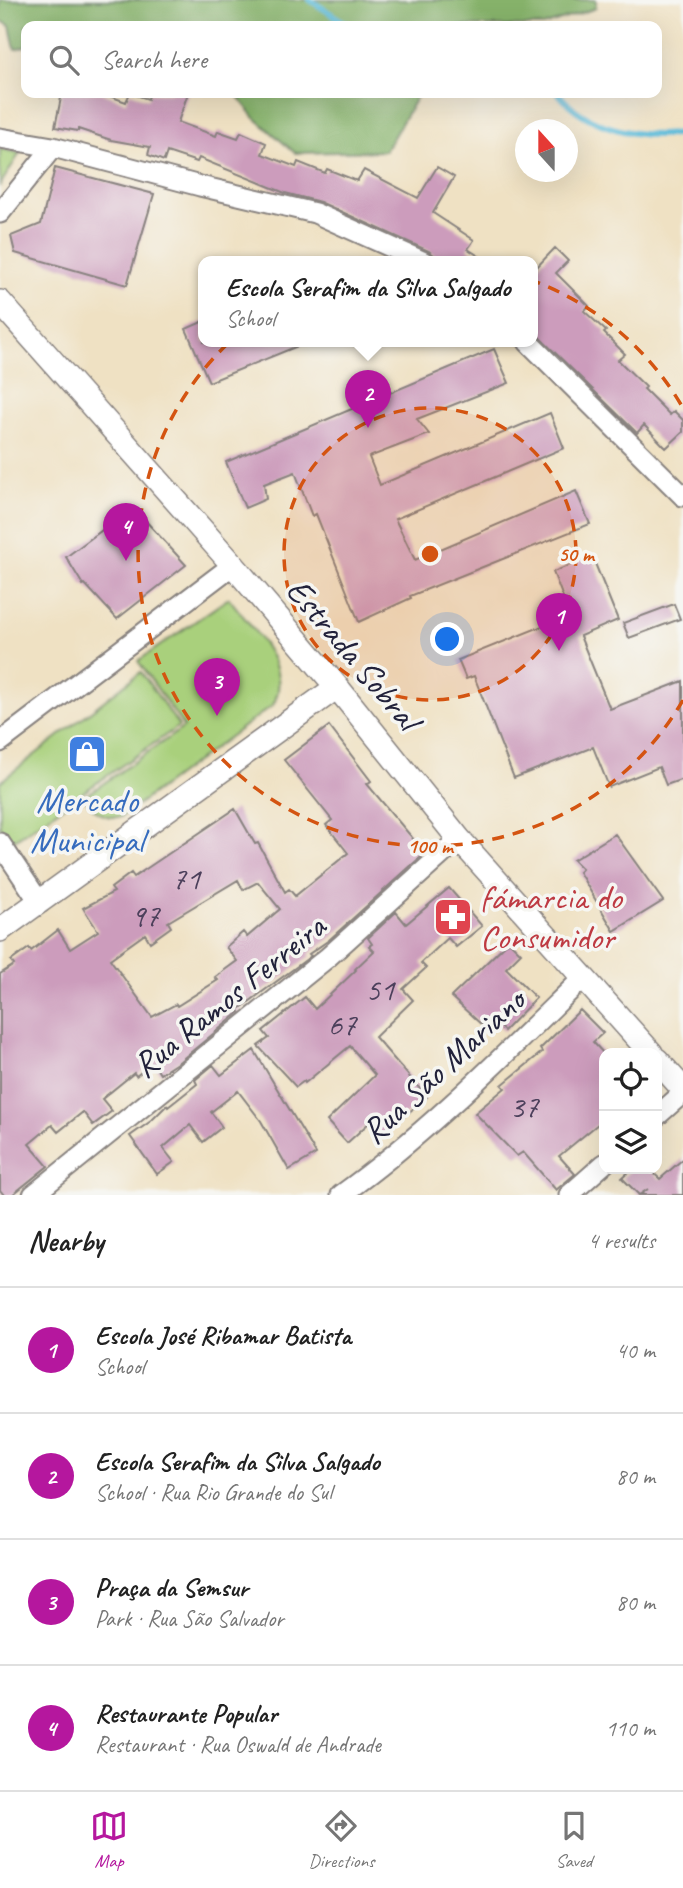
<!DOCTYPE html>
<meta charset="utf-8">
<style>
:root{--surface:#fff;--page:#f2f2f2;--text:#222;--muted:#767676;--line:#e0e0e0;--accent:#b5179e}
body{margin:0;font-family:Caveat,sans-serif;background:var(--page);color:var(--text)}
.controls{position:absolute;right:21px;bottom:21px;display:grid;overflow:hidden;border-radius:14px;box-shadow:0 7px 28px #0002}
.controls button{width:63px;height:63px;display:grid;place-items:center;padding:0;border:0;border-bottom:2px solid var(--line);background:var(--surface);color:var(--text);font:35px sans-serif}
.compass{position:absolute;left:515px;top:119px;width:63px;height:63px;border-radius:50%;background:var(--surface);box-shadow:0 7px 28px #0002;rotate:339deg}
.you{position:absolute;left:448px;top:640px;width:24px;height:24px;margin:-18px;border:5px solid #fff;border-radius:50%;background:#1a73e8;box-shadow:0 0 0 10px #1a73e833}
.badge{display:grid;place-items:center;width:46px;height:46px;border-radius:50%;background:var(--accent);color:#fff;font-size:23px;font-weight:700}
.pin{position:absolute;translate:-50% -58px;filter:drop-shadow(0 2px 4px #0008)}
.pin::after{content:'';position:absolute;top:37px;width:24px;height:21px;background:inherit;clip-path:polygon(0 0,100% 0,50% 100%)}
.popup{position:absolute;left:198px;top:256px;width:340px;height:91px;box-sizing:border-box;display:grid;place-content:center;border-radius:14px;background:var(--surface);filter:drop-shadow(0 2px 5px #0005);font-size:23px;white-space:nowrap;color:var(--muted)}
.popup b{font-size:26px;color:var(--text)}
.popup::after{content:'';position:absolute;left:50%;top:100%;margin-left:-14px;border:14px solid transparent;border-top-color:var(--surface)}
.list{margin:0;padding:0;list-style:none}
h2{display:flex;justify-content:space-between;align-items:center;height:91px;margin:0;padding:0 28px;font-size:30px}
h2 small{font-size:23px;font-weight:400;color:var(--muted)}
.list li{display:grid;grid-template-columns:46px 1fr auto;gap:21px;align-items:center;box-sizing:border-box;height:126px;padding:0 28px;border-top:2px solid var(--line)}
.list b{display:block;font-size:26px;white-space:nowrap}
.list p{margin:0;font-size:23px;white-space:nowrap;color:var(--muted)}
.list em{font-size:23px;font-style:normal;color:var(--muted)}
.icon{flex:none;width:38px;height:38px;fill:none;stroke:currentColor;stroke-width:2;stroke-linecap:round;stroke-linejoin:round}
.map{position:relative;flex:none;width:683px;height:1195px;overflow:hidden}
.search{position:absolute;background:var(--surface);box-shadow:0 7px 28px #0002;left:21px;right:21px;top:21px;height:77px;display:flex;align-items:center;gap:18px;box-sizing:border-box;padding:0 24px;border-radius:14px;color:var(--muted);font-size:26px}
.sheet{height:595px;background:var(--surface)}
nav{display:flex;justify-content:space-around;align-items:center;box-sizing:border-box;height:98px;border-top:2px solid var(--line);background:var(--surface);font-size:19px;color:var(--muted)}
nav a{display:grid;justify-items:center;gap:4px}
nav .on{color:var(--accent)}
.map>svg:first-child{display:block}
</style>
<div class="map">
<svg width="683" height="1195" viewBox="0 0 683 1195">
<rect width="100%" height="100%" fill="#f6f6f2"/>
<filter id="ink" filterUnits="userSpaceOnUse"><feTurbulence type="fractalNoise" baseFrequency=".0143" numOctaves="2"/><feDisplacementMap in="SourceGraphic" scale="14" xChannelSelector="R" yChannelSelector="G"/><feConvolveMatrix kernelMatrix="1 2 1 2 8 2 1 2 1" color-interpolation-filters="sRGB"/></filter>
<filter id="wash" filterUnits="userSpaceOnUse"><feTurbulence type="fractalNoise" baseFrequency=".00686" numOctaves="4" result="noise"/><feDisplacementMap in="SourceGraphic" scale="28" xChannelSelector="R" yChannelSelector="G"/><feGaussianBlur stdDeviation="1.57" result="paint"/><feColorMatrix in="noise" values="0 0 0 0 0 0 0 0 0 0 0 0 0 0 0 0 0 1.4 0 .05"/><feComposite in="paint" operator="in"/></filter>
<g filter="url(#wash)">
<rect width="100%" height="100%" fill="#efe1c3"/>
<path fill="#a9d07b" stroke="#66795b" stroke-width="2" d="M0,149l20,4 -20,32z
M229,598c21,29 65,69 44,107l-152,112c-17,1 -28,-5 -37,-20l100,-70 -46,-66z
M141,672l38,54 -169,117 -10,-16v-45z"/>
<path fill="#86b26b" stroke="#546a53" stroke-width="2" d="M0,0h596v8l-52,18h-518v20l-11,3 -5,-23 -10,-6z
M235,93h184l-34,58 -90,2 -40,-35z"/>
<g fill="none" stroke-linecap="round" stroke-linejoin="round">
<path stroke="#5bbbd9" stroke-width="6" d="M310,0l40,26
M558,93c28,35 82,47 125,40"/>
</g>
<g id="blocks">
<path fill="#cc9cbc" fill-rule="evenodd" d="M62,93h39l25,9 4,-9 18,6 2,-6h38l-10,29 38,14 2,-5 20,7 3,-6 25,11 -4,11 34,13 2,-5 27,11 2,-4 30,12 7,-11 54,28 19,-31 17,10 -21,36 41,27 -6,9 20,13h-52l-2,-7 -5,-4 -109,-49 -35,-9 -86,-35 -2,4 -30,-10 -3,9 -16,-6 2,-8 -39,-7 -33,-11v2l-23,-4z
M55,168l99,26 -27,91 -112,-32 -4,-17 30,-12z
M555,248l13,13 -12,12 33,33 -5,5 22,20 -2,2 21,21 -7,6 28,27 -2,2 26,26 4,-4 9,9v12l-17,16 -22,-23 -7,8 -104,-102v-60z
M204,321v21l101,1 -96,39 -23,-53z
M494,349l15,34 -92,36 12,15 -60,23 11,28 170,-72 14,35 -169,71 20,41 161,-69 14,33 -180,72 1,2 -52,24 -43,-108 -4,2 -17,-44 -31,12 2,15 -21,9 -19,-46z
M133,507l53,58 -69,54 -32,-35 -2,1 -17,-28z
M592,556l26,64 -38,16 30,73 73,-28v98l-17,6 -7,-18 -50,20 -16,-40 -79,31 -40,-102 -8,3 -8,-19 112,-45 -17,-43z
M674,604l6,15 -51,19 -6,-15z
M329,726l42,55 -4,3 58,69 -96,87 -20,14 2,2 -73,54 2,2 -60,49 -20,13 -7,-11 -17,13 -2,-3 -32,26 10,12 -19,14 -10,-13 -25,20 -6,-7 -23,19 19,22 -36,29h-8l-4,-5v-216l14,-9 -3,-4 18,-13 2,3 27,-21 12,19 28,-18 -15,-23 31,-16 -3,-4 20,-15 3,4 101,-68 20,35 3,-1 27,49 4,-3 6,7 53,-43 -22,-28 6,-5 -48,-60zM238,880l5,10 15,-8 22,27 -33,28 -4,-5 -17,15 11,14 -22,16 3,3 -41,26 -1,-2 -24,13 -42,-58 35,-25 5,8 21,-15 -3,-5z
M615,834l48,67 -49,30 -35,-59 3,-3 -9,-9z
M449,888l33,38 -26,21 -8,-9 -27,25 5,5 -23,21 10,11 -38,37 52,60 -45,38 -12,-13 -23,21 -20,-22 48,-46 -25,-29 -45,37 -1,-2 -8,6 -38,-41 11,-8 -6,-7 42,-34 10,12 41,-39 -1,-1 19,-18 -5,-5 3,-2 -4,-6 28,-26 10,12z
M509,941l12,12 -15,15 30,30 -32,33 -14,-14 -8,8 -31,-28z
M580,1010l23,23 -10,9 11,12v65l-45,37 16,18 -19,16 -33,-38 -6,4 -42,-43 30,-25 -3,-3 40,-33 -2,-3z
M254,1050l62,104 -27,16 -28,-49 -23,-30 -27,21 11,15 -19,15 -13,-17 -27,23 11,14 -17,12 -27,-38 21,-15 16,-16 1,2 29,-23 -2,-4 18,-15 8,10z
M683,1159v36h-43l8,-6 -9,6 -17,-17 10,-9h17l11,10z"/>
</g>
</g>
<g filter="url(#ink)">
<use href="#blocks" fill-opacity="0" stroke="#88827f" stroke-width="2"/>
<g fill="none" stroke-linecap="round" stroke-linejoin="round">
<defs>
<path id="minor" d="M0,138l53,9 147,39 115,27 109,49
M0,213l53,-66
M528,342l155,154
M0,742l233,-177
M0,843l40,60
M657,1116l26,-23
M33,1195l294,-237 132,-119
M341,1195c88,-63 165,-142 242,-217
M569,1195l35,-31"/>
<path id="tertiary" d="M0,302l233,263 104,122 122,152 192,214
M0,930l337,-243
M657,1060l26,29"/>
</defs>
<use href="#minor" stroke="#88827f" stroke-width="23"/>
<use href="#tertiary" stroke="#88827f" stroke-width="26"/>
<use href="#minor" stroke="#fff" stroke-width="19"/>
<use href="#tertiary" stroke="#fff" stroke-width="23"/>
</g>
</g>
<circle cx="430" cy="554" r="146" fill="#d45411" fill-opacity=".12"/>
<g fill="none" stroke="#d45411" stroke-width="3.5" stroke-dasharray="12 9">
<circle cx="430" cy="554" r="146"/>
<path d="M683 700A292 292 0 1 1 683 408"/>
</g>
<defs>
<symbol id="shop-square" viewBox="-11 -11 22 22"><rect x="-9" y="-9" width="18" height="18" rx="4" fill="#3f7fe0" stroke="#f6f6f2"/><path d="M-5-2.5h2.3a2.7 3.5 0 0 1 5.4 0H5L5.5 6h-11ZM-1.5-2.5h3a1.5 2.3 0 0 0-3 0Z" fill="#fff"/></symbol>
<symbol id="pharmacy-square" viewBox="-11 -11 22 22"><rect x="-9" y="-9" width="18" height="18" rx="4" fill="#e0444e" stroke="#f6f6f2"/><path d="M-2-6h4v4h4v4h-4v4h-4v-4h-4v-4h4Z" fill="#fff"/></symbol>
</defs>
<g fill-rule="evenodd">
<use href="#shop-square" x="65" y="732" width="44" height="44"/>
<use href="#pharmacy-square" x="431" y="895" width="44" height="44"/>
</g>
<g text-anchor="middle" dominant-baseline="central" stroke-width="7" stroke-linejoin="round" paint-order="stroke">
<g font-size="32" fill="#4c405b">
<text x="186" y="878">71</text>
<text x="145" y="915">97</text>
<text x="380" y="989">51</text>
<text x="342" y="1024">67</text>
<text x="524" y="1106">37</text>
</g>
<g font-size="35" fill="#22223b" stroke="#f6f6f2">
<text transform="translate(353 654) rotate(50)">Estrada Sobral</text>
<text transform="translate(229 996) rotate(-39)">Rua Ramos Ferreira</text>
<text transform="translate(443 1066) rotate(-43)">Rua São Mariano</text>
</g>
<g font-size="35" fill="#366cbe" stroke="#f6f6f2">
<text x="87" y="800">Mercado<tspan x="87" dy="40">Municipal</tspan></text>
</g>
<g font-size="35" fill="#be3a42" stroke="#f6f6f2" text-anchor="start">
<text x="480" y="897">fámarcia do<tspan x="480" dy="40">Consumidor</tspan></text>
</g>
</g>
<circle cx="430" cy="554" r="10" fill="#d45411" stroke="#f6f6f2" stroke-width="3.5"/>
<g font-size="21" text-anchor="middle" font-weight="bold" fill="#d45411" stroke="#f6f6f2" stroke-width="7" stroke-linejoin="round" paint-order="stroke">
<text x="576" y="561">50 m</text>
<text x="430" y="853">100 m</text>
</g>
</svg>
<div class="controls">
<button><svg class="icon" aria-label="locate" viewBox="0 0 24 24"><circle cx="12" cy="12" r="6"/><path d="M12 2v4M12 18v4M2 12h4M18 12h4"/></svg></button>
<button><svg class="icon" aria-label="layers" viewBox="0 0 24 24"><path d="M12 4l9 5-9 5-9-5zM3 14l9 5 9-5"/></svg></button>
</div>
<svg class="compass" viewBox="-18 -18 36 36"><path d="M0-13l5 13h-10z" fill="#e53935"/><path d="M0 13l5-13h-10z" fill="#767676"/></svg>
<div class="you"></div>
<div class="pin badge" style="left:559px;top:651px">1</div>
<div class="pin badge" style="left:368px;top:428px">2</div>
<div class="popup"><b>Escola Serafim da Silva Salgado</b>School</div>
<div class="pin badge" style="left:217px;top:716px">3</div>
<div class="pin badge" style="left:126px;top:561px">4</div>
<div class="search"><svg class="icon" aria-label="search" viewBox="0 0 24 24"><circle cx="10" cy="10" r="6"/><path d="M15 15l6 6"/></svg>Search here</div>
</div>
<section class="sheet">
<h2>Nearby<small>4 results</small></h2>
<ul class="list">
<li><span class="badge">1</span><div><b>Escola José Ribamar Batista</b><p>School</p></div><em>40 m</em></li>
<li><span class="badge">2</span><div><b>Escola Serafim da Silva Salgado</b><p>School · Rua Rio Grande do Sul</p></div><em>80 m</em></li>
<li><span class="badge">3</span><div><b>Praça da Semsur</b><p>Park · Rua São Salvador</p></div><em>80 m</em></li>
<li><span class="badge">4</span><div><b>Restaurante Popular</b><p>Restaurant · Rua Oswald de Andrade</p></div><em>110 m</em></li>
</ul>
</section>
<nav>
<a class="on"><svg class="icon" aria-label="map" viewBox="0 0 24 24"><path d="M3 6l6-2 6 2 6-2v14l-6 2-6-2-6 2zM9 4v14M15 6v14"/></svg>Map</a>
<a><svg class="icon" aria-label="directions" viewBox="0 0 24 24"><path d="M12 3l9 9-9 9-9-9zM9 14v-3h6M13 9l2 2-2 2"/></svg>Directions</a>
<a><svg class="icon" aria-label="saved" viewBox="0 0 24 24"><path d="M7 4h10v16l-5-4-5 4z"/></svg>Saved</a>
</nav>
